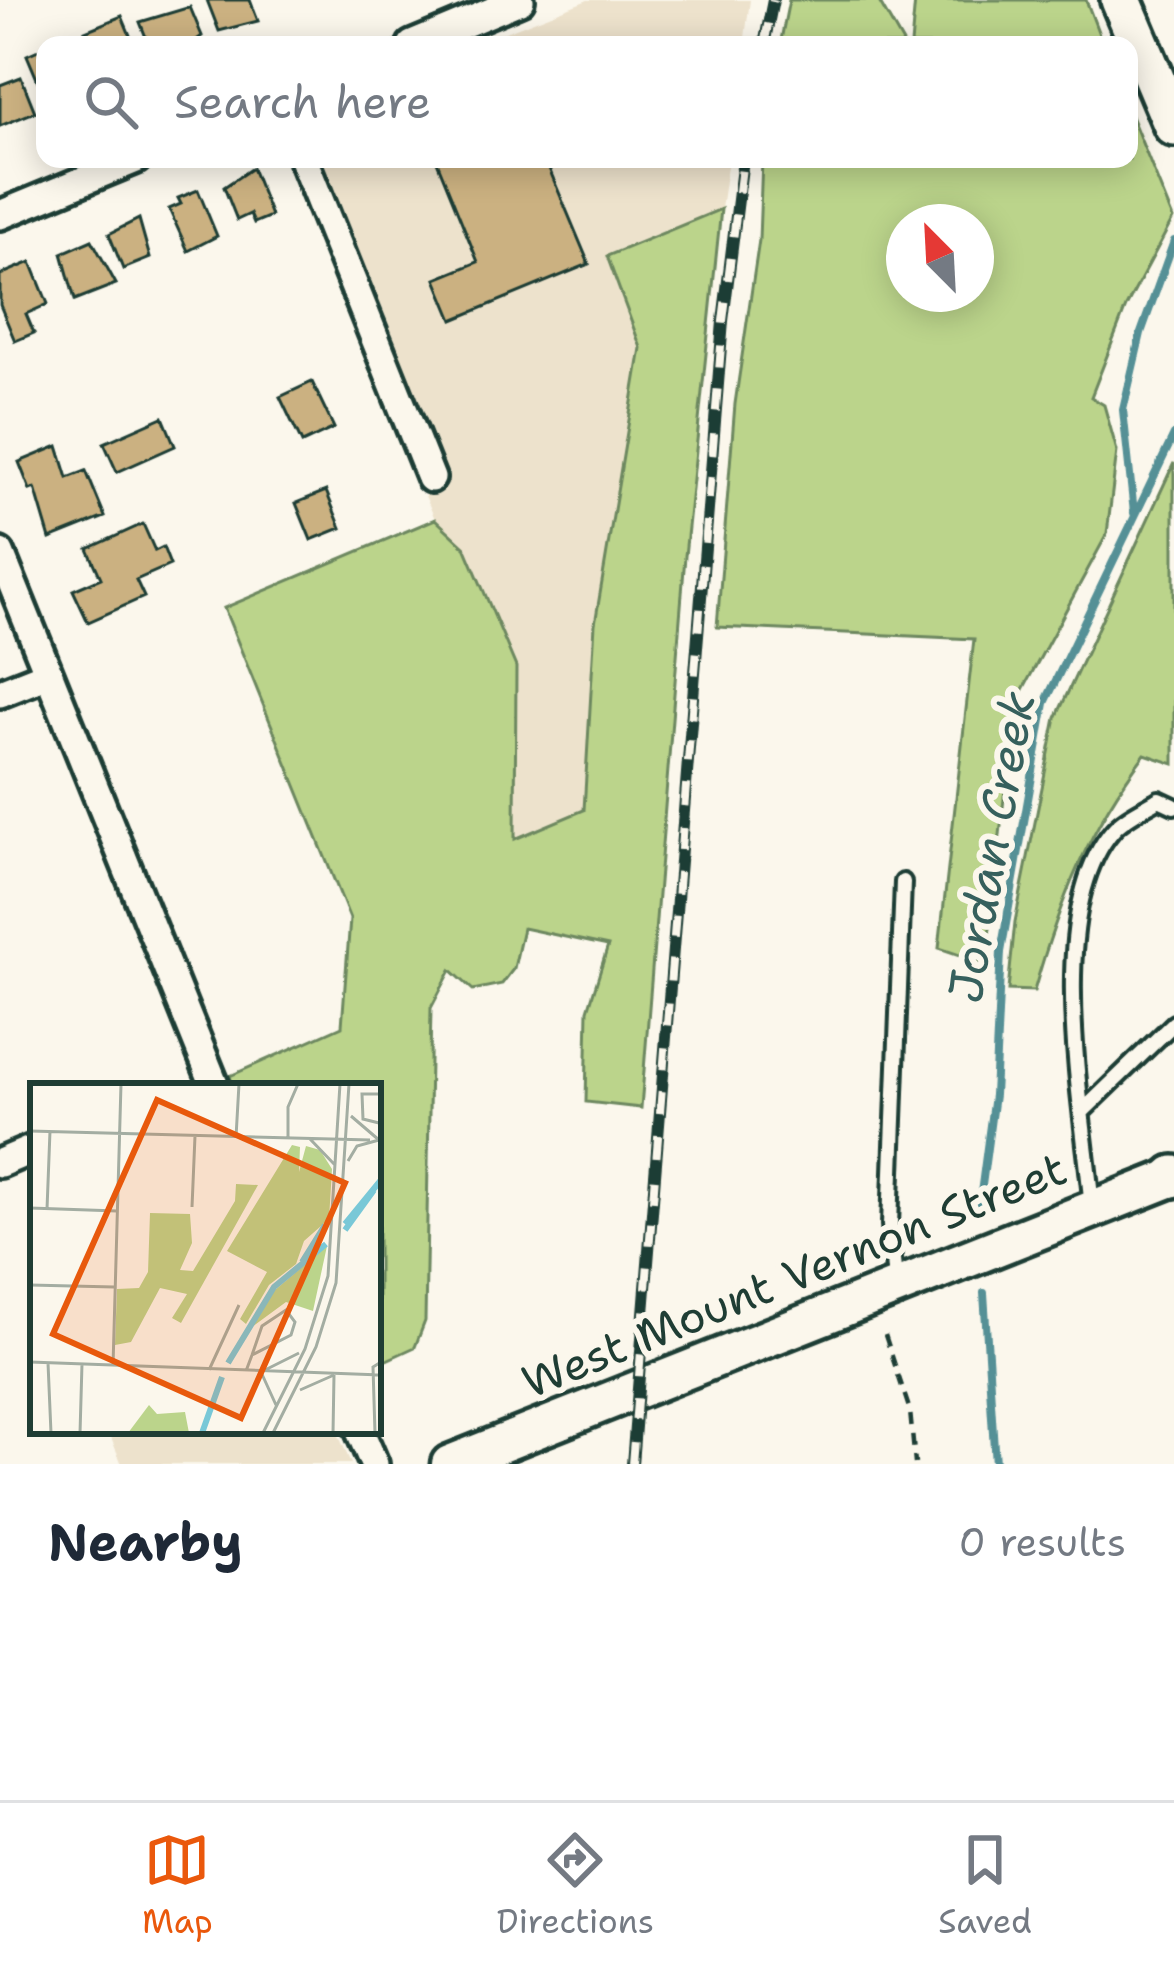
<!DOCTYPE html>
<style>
:root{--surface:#fff;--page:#f6f6f7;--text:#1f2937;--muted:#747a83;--line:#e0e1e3;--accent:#ea580c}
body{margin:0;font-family:"Shantell Sans",sans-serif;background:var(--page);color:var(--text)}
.compass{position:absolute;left:886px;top:204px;width:108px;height:108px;border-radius:50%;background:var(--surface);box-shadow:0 6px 30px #0003;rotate:336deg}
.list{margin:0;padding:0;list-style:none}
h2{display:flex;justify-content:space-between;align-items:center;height:156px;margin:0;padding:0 48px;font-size:51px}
h2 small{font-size:39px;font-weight:400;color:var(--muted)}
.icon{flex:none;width:66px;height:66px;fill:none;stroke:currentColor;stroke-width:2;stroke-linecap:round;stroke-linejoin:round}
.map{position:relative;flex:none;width:1174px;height:1464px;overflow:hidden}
.search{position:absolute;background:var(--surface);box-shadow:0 6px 30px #0003;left:36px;right:36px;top:36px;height:132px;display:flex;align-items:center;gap:30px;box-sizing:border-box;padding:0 42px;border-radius:24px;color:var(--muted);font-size:45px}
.sheet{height:336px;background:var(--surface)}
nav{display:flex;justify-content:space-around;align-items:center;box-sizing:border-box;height:168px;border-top:3px solid var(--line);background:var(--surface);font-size:33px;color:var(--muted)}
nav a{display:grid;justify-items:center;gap:6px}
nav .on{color:var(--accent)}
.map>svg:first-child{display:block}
</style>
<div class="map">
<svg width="1174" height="1464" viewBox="0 0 1174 1464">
<rect width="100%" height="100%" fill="#fbf7ec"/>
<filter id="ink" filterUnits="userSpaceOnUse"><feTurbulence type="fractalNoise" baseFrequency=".00833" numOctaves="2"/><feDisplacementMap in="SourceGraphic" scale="24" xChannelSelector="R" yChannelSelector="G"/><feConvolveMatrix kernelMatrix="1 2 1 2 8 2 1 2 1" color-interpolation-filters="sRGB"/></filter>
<g filter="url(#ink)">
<path fill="#ede2cc" d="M588,0h162l-6,45h-272z
M315,159h413l-7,50 -114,48 34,91 -46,276 -11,186 -69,30 1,-173 -51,-120 -30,-28 -21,-49z
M108,1431h229l14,33h-229z"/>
<path fill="#bbd48b" stroke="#6d8860" stroke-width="3" fill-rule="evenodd" d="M789,0h89l26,45h-124z
M915,0h171l17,45h-192z
M1129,111l44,108 -47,88 -35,90 13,8 13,46 -10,83 -93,172 -28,258 -47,-16 35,-309 -257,-12 18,-223 24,-164 3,-81h367zM904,222h72v72h-72z
M721,209l-36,347 -44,552 -55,-6 2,-92 20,-64 -85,-18 -9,40 -12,16 -29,6 -22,-20 -20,38 -6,313 -10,26 -37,17v-278h-145l-3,-10 112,-50 8,-107 -126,-311 211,-89 30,28 51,120 -1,172 69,-29 11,-186 46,-276 -34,-92z
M1174,463v301l-29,-10c-56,73 -86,149 -111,237l-26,-1 7,-68 41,-204z"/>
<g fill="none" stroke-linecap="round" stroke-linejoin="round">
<path stroke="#559096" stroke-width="8" d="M1134,513l-11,-103 18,-77 33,-92
M979,1208l15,-113 7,-143 44,-249 129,-268
M984,1293l11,171"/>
</g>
<path fill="#cbb181" stroke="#1f3d34" stroke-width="3" d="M207,0h43l8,21 -39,10z
M190,7l12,29 -12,9h-41l-9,-23z
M122,16l12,29h-43l-6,-14z
M45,47v51l-18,-43z
M21,77l14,35 -35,14v-41z
M436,159h109l44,105 -136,56 -17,-41 42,-17z
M252,168l19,48 -17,7 -4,-9 -13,6 -13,-33z
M198,190l19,46 -29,15 -19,-42 12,-5 -3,-6z
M139,219l11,39 -27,11 -14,-35z
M92,240l24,44 -41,16 -13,-47z
M31,262l17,42 -22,10 8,19 -19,8 -15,-36v-30z
M312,382l22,46 -32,15 -22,-46z
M163,417l12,29 -58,26 -13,-29z
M58,446l10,32 18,-7 19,46 -55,22 -15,-51 -5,2 -11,-28z
M326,491l15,37 -30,12 -15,-37z
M143,524l12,27 8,-4 7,18 -34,15 8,17 -56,25 -15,-32 28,-12 -13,-29z"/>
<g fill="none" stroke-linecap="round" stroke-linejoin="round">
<defs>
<path id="lane" d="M1084,1110l90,-87
M1092,1208c-9,-102 -48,-298 21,-378 11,-13 32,-22 46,-31l15,7
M895,1282l-5,-57 13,-343"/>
<path id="street" d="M412,45l108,-45
M303,159l128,319
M0,215l136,-56
M0,553l215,533
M0,693l48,-19
M0,1163l33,-14
M360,1431l14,33"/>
<path id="secondary" d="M450,1464l724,-287"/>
<path id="primary" d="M1121,0l53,126
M1173,1177l1,-1"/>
</defs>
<use href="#lane" stroke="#1f3d34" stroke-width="22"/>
<use href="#street" stroke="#1f3d34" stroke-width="36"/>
<use href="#secondary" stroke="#1f3d34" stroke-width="45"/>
<use href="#primary" stroke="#1f3d34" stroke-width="48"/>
<path stroke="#1f3d34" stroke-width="4.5" stroke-dasharray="12 9" stroke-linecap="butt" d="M885,1335l25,76 5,53"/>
<use href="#lane" stroke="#fbf7ec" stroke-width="14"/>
<use href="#street" stroke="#fbf7ec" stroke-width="27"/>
<use href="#secondary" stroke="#fbf7ec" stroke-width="36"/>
<use href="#primary" stroke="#fbf7ec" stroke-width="39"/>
<defs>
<path id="rail" d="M764,45l9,-45
M632,1464l91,-1143 20,-162"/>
</defs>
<use href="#rail" stroke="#1f3d34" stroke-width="12"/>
<use href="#rail" stroke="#fbf7ec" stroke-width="8" stroke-dasharray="22" stroke-linecap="butt"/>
</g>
</g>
<g text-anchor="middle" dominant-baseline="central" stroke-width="12" stroke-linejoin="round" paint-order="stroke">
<g font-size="45" fill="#1f3d34" stroke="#fbf7ec">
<text transform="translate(794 1275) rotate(-22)">West Mount Vernon Street</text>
</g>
<g font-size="48" font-style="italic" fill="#36605d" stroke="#fbf7ec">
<text transform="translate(991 847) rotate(-80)">Jordan Creek</text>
</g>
</g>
<g transform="translate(30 1083)">
<rect width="351" height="351" fill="#fbf7ec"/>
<path d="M262,62l8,2 -1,25 7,-26 14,4 12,19 -3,50 -25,22 -8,23 -27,21 -23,39 -6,-5 27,-47 -40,-21zM206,101l22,1 -77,138 -9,-5 15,-24 -27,-6 -29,54 -16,3 2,-56 22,-1 9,-16 2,-59 40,1 2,29 -12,27 13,1 42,-70zM297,163l-14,65 -27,-9 -38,28 27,-40zM119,322l8,9 28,-2 4,21h-61z" fill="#bbd48b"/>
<path fill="none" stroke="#79c8d7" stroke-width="6" d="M315,141l36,-44M315,147l29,-40M272,179l23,-37M198,280l46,-76 52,-43M172,350l20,-56"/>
<path fill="none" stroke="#a3ada2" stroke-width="3" d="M321,33l28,24M349,40l-16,-4 -1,-25h19M0,48l340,9M206,54l3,-53M258,55v-31l10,-23M280,56l25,26M318,78l9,-15 22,-6M162,124l3,-71M0,125l87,3M17,126l3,-78M0,202l84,2M0,279l351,13M18,280l3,70M83,283l8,-282M179,287l30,-65M216,288l6,-16 10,-29 24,-16 9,12 -4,13 -39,20M231,289l38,-19M231,289l15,33M270,307l34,-15M50,350l2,-69M233,350l42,-84 23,-73 12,-192M243,350l43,-86 20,-64 13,-199M303,350l1,-58M345,350l-2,-66 8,-5"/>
<path fill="#e8590c" fill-opacity="0.15" stroke="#e8590c" stroke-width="6" d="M127,17l188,83 -104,235 -188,-84z"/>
<rect width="351" height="351" fill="none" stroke="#1f3d34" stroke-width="6"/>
</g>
</svg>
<svg class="compass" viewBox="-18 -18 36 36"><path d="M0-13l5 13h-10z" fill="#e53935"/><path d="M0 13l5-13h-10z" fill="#747a83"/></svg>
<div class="search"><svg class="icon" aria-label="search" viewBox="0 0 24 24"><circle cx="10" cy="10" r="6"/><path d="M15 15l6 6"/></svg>Search here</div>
</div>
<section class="sheet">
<h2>Nearby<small>0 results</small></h2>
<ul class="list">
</ul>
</section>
<nav>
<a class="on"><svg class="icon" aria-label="map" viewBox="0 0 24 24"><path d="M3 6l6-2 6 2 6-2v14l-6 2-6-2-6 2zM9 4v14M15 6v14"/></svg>Map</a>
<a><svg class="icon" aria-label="directions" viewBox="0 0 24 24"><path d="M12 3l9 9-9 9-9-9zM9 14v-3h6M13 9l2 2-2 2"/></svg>Directions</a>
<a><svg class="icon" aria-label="saved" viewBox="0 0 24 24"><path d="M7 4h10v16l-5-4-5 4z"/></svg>Saved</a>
</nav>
